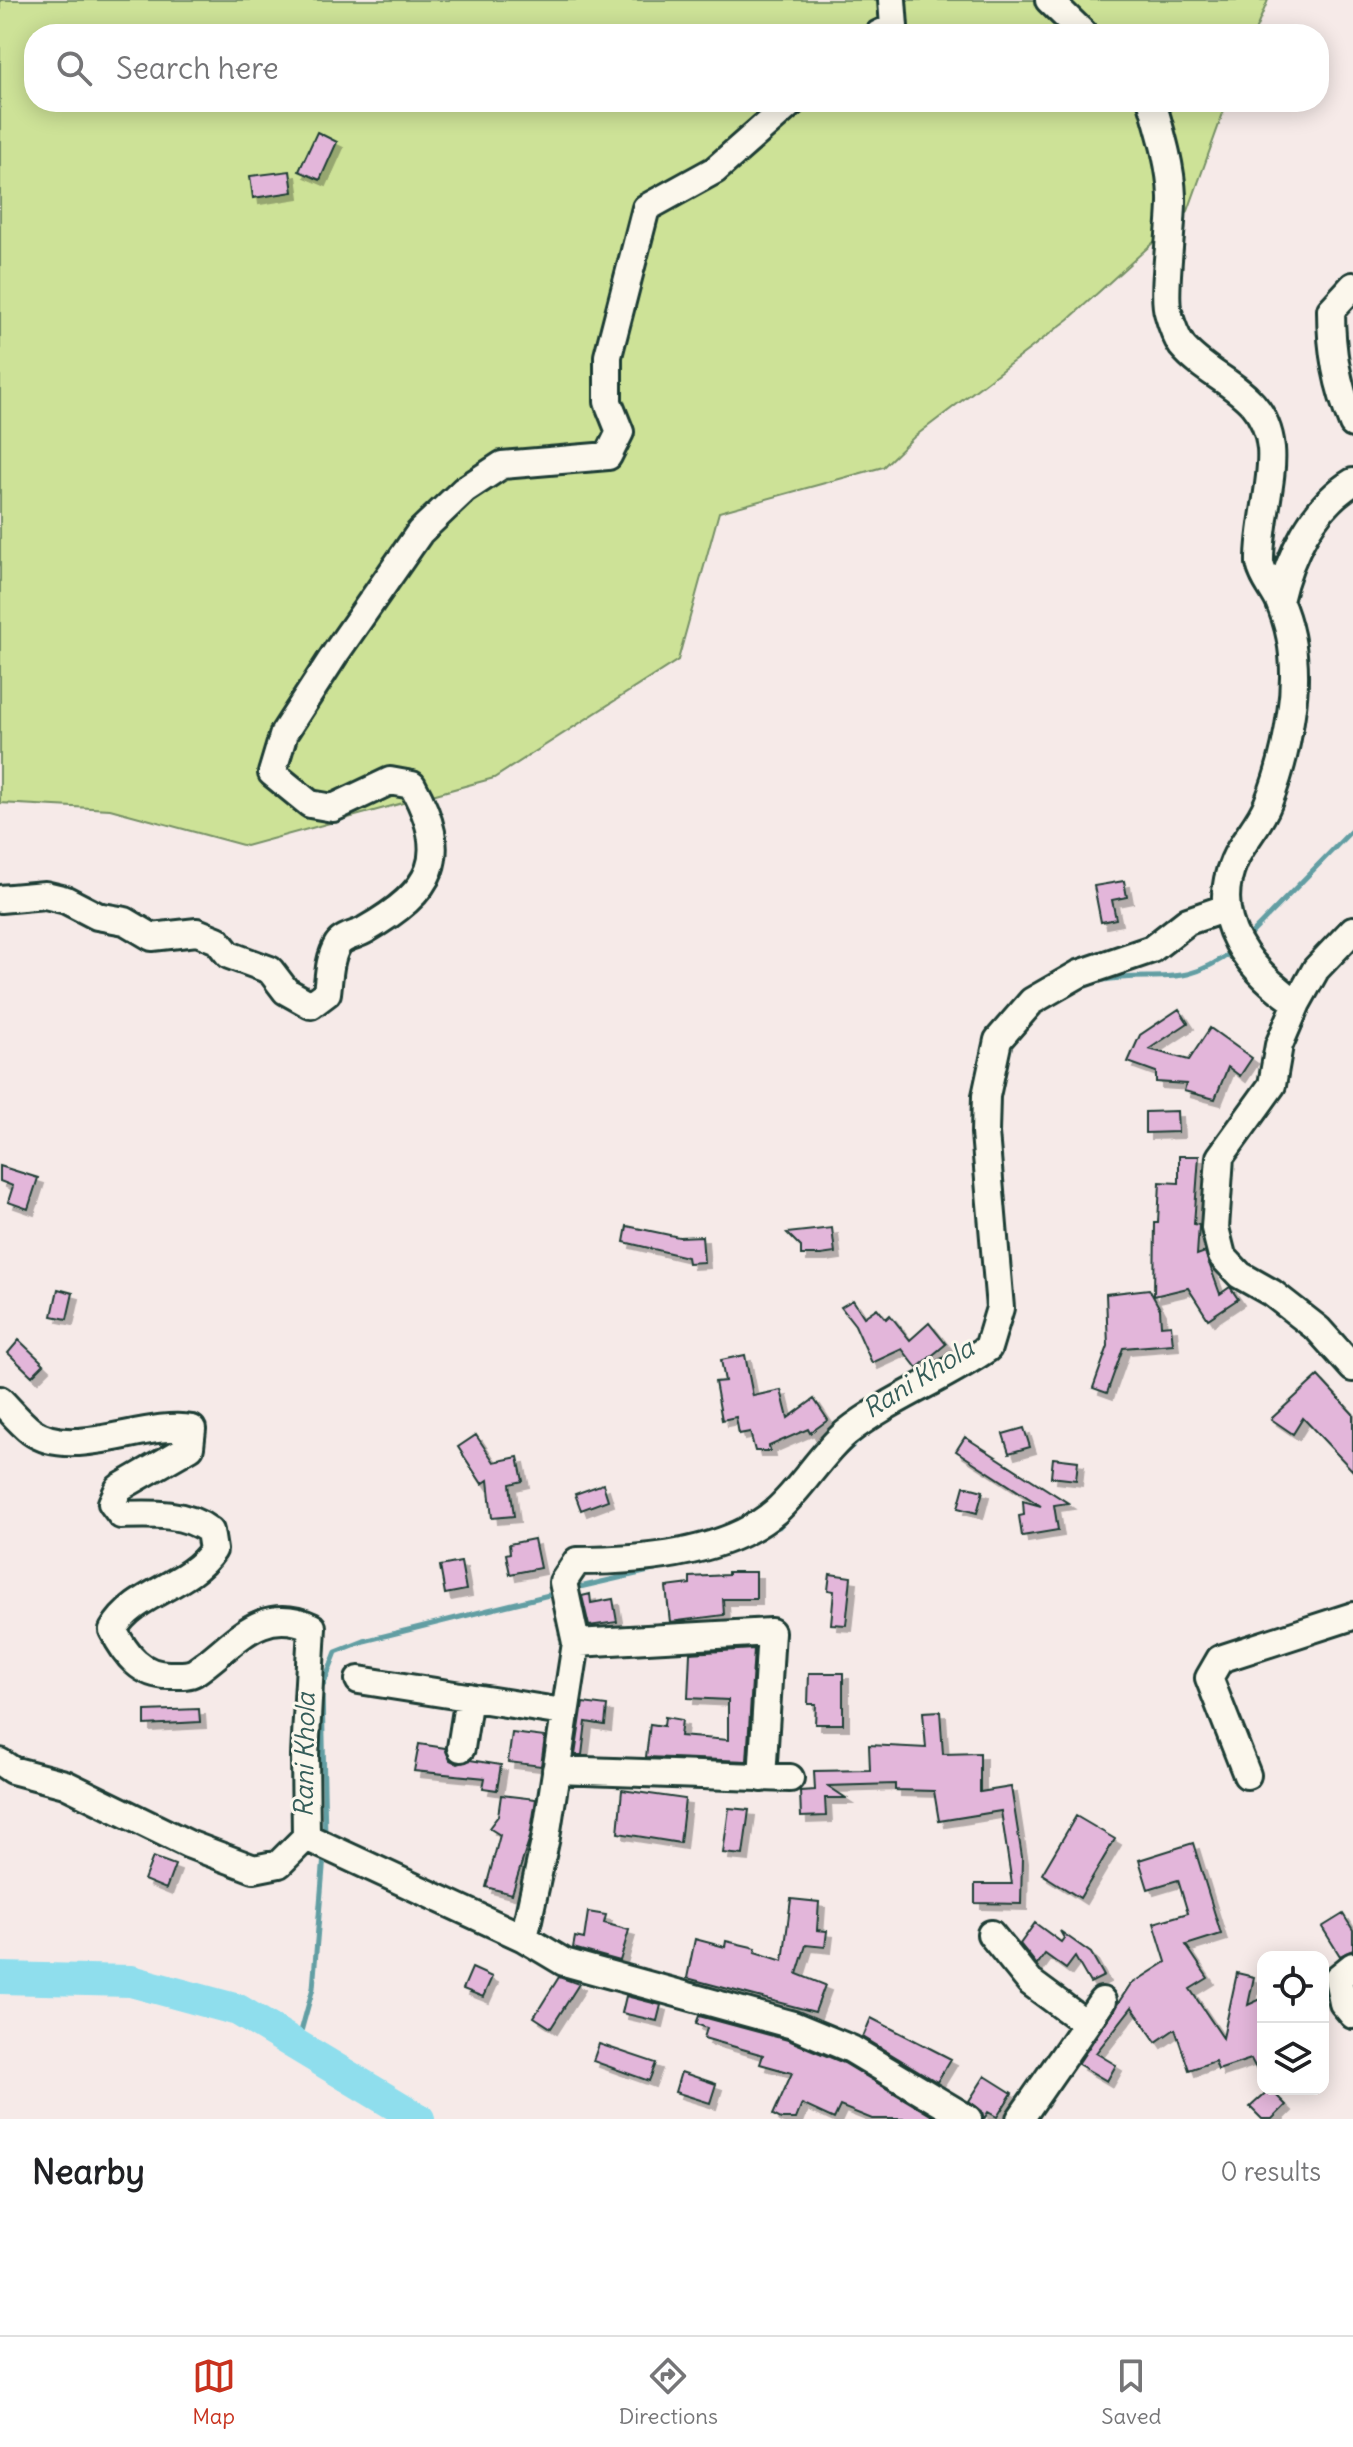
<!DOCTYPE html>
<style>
:root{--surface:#fff;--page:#f2f2f2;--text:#202124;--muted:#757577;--line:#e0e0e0;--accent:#c8321e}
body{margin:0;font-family:Delius,sans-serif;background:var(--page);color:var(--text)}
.controls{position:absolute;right:24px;bottom:24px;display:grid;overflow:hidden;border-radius:16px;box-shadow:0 4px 20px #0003}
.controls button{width:72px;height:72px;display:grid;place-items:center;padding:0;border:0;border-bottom:2px solid var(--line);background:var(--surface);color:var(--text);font:40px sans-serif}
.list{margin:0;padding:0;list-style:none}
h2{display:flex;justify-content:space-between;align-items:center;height:104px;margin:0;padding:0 32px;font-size:34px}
h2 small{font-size:26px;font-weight:400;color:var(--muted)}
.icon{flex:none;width:44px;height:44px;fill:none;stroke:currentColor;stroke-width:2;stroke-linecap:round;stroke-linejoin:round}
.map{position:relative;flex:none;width:1353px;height:2119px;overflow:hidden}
.search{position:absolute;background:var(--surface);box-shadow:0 4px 20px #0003;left:24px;right:24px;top:24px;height:88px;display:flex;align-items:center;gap:20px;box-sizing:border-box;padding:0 28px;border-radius:32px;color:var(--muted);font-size:30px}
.sheet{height:216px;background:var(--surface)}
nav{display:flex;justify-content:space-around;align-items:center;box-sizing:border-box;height:112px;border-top:2px solid var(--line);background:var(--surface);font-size:22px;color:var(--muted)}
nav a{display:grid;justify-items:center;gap:4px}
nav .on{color:var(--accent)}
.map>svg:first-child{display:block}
</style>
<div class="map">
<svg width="1353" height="2119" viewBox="0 0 1353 2119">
<defs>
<filter id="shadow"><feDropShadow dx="6" dy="6" stdDeviation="0" flood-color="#0004"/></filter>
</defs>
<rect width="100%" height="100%" fill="#f6eae8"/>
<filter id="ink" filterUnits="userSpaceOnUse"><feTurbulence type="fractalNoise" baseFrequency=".0125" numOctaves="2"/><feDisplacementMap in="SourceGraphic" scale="16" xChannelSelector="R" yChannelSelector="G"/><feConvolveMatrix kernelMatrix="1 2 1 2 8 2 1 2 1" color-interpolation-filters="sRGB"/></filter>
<g filter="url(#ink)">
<path fill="#cde297" stroke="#769066" stroke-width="2" d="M0,0h1268l-14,34h-1220v68h1193l-39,109 -119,108 -155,118 -31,30 -164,45 -41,148 -184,118 -248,68 -136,-37 -110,-6z"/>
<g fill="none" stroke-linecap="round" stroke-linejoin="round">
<path stroke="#629ea3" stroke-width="5" d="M1245,940l108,-111
M1098,981c62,-12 79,11 137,-31
M838,1459l28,-25
M766,1532l13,-5 11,-12
M571,1589l87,-20
M325,1838l-3,-150 14,-36 28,-11 193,-48
M297,2046l16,-58 11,-132"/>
<path stroke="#8fdeed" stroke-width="32" d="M0,1978l131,3 107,29 181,109"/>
</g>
<path fill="#e3b6da" stroke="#1f3d34" stroke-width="2" filter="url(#shadow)" d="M317,132l20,10 -17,38 -21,-9z
M290,171l3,21 -40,6 -3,-22z
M1124,881l3,16 -15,3 4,19 -15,3 -7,-36z
M1179,1009l9,14 -39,26 40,11 21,-32 42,30 -12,18 -12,-9 -13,32 -31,-8 2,-7 -30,-2v-10l-28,-10 12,-27z
M1177,1111l1,21 -33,1v-21z
M1179,1156h20l-5,68 5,1 -2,30 8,-3 15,42 10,-7 8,12 -30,20 -20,-31 -34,8 1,-73h3l2,-41 19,1z
M0,1166l38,12 -10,31 -20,-7 5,-16 -13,-5z
M627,1226l52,11 23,-1 2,26 -16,1 -1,-6 -63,-15z
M832,1228l3,25 -14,2h-20v-8l-14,-14z
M58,1289l15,4 -6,26 -15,-3z
M1149,1289l11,20 1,17 10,-1 2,19 -50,4 -16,45 -14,-5 15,-42 -2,-52z
M853,1300l11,17 13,-9 9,11 4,-4 20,25 19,-17 17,21 -29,24 -15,-19 -30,14 -17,-38 -14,-18z
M19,1340l25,24 -12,12 -24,-23z
M745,1355l8,41 28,-6 7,28 26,-19 14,21 -18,13 -2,-4 -39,17 1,5h-15l-5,-19 -11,2 -3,-17 -14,3 -7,-38 10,-1 -4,-21z
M1318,1376l35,38v57l-50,-53 -10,16 -22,-15z
M1024,1428l6,19 -21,6 -6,-19z
M476,1435l18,27 24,-5 5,24 -13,3 4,32 -22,2 -4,-38 -6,4 -24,-37z
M965,1437l103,66 -14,2 4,25 -36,6 -3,-20 5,-1 -1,-14 18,5 -85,-55z
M1053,1458l25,3 -2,19 -25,-3z
M603,1484l5,16 -27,10 -6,-16z
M964,1486l19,5 -6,22 -19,-5z
M534,1539l6,29 -30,6 -4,-20 4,-1 -1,-9z
M461,1562l5,28 -21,4 -5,-28z
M728,1572h28v27h-33l1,16 -54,7 -4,-35 24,-3v-7l38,-2z
M830,1574l21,3 -5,48 -15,-1 3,-33 -6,-1z
M590,1594l1,9 22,-4 4,23 -28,4 -7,-30z
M754,1649l-7,112 -101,-4 4,-33 14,2 1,-9 17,3 -2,16 48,4v-40l-40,-2 2,-45z
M809,1673h34v51h-28l1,-20h-8z
M583,1703l24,3 -2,19 -19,-3 -4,33h-7z
M199,1709l1,13 -55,3v-14z
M940,1711l3,43 37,-1v39l31,-5 11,70 -1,47 -46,-1v-19h37l-11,-73 -62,10 -5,-30 -39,-1v-6l-67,2 18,12h-21l1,18 -25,1 -1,-26 15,-1 -1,-19 56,-1 -1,-25 57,3 -3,-36z
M512,1733l33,4 -4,29 -33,-4z
M419,1744l26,4 5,12 8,4 12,-4 31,5 -4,25 -14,-2 2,-10 -71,-7z
M622,1790l63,9 -5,44 -62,-10z
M501,1795l35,4 -6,38 -18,57 -26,-7 14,-52 -11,-7 9,-12z
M729,1808l20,2 -6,45 -20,-2z
M1076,1816l39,23 -35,59 -38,-24z
M1193,1843l28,91 -35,11 22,33 -18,11 33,49 14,-65 17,4 -6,28 15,-7v83l-12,-22 -33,11 -3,-9 -26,9 -14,-41 -19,13 -24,-35 -36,46 20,12 -9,16 -29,-17 52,-79 36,-23 -12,-39 34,-10 -10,-33 -30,9 -9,-29z
M153,1857l22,8 -9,24 -22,-9z
M791,1899l28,3 -2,28 10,1 -2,16 -19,-2 -9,29 28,11 -10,27 -128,-34 8,-39 30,8 1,-6 30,7 -1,4 28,9z
M588,1912l18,3 -2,8 25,7 -9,31 -47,-13 2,-11 9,2z
M1343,1914l10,16v20l-13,6 -18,-29z
M1035,1923l26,19 3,-4 -4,-7 31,22 13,23 -14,7 -15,-26 -9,12 -21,-15 -8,11 -17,-21z
M472,1968l20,9 -9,20 -20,-8z
M559,1977l20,7 -28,44 -17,-11z
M626,1996l35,9 -4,16 -35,-8z
M699,2016l89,24 56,23 93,56h-65l-32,-13 -6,13 -32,-15 -6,15h-15l-8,-4 19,-42 -32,-9 3,-9 -59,-17 3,-10 -11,-4z
M871,2018l80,41 -14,23 -74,-45z
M599,2044l57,19 -7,18 -56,-20z
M681,2072l35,12 -6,19 -35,-11z
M985,2076l27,17 -15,24 -9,-5 -4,7 -2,-8 -13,-10z
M1270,2089l16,16 -14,14h-10l-12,-12z"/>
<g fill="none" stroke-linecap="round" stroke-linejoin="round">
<defs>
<path id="minor" d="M1049,0l35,34
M879,34l15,-7 -2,-27
M1152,102c9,31 19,63 20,95 1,26 -10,97 -4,115 3,11 8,25 14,34 31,37 83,43 89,102 3,32 -12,78 -11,115 3,15 12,24 19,38 16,36 18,74 12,113 -4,29 -12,62 -23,89 -8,21 -25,37 -34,58 -26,60 16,110 63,142l-18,42 -7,40 -52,72 -5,71 7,28 18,19 32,18 46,36 35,39
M1353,286l-22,24c0,41 6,76 22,114
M1279,601c10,-45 34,-95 74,-119
M0,899l45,-4 21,5 31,16 28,5 27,16 45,-5 20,8 12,15 41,15 16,21 25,14 16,-12c2,-16 2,-35 11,-49 6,-8 19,-9 27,-14 68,-39 87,-73 47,-145l-22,-4 -57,27 -23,-4 -38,-31 12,-40 53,-82 83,-119 44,-42 38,-25 106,-9 12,-24 -12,-30v-46l38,-148 69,-38 77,-68
M1297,1003l19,-34 37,-39
M0,1400c10,10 20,23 31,31 41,30 115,-11 161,-2l-2,18 -71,41 -7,15 9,12c31,-1 64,-3 89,16l3,19c-24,37 -78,41 -100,80 13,25 28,46 58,45 8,0 17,1 24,-3 39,-26 64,-69 117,-45l-7,128 1,82 -27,27 -25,5 -66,-25 -123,-60 -53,-14 -12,-8
M576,1643l195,-11 -9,146
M359,1680l204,32
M461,1748l8,-51
M556,1770l234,8
M1247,1775l-38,-97 11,-19 133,-43
M306,1837l218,101 40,24 229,63 58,24 117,70
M991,1934l39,48 54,40
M524,1938l22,-101 30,-194 -13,-61 14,-21c63,0 150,-7 199,-50 26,-23 44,-56 70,-78 43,-34 97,-54 142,-85l12,-40 -15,-175 1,-37 12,-56 34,-39 47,-27 73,-25 36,-28 38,-13
M1353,1966l-15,12 5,25 10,12
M1020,2119l82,-118"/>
</defs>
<use href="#minor" stroke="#1f3d34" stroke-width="32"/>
<use href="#minor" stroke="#fbf7ec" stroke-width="26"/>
</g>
</g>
<g text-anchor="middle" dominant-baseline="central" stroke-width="6" stroke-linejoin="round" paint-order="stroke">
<g font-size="26" font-style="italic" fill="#355d59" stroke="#fbf7ec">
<text transform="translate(918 1378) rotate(-32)">Rani Khola</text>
<text transform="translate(304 1755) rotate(-89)">Rani Khola</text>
</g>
</g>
</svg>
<div class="controls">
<button><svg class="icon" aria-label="locate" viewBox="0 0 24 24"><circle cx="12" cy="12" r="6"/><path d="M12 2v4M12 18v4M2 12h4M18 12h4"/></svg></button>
<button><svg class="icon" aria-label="layers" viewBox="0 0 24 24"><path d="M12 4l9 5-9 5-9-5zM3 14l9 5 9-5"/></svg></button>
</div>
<div class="search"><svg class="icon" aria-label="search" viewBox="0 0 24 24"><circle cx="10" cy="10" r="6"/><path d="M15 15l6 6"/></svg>Search here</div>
</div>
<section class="sheet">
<h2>Nearby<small>0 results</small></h2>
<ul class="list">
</ul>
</section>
<nav>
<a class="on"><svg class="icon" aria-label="map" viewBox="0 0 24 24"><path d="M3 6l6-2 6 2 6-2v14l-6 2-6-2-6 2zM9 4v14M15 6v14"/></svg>Map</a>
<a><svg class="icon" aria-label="directions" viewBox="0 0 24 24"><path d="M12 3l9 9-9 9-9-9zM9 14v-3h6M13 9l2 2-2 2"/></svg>Directions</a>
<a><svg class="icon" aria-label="saved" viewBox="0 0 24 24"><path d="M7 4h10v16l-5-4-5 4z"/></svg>Saved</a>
</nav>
